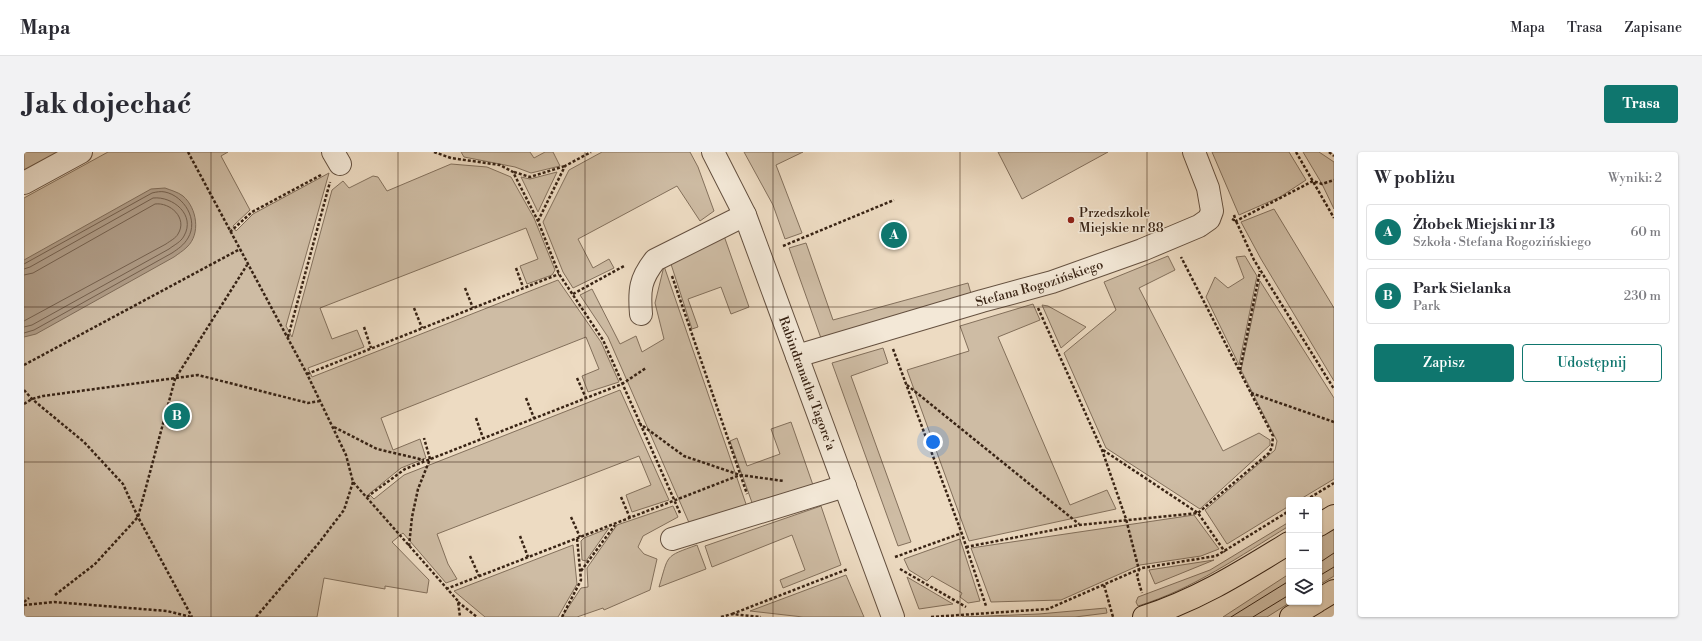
<!DOCTYPE html>
<html lang="pl">
<meta charset="utf-8">
<style>
:root{--surface:#fff;--page:#f2f2f3;--text:#2b2b33;--muted:#7c7c81;--line:#e1e1e2;--accent:#0f766e}
body{margin:0;font-family:"Libre Bodoni",serif;background:var(--page);color:var(--text)}
.controls{position:absolute;right:12px;bottom:12px;display:grid;overflow:hidden;border-radius:4px;box-shadow:0 1px 3px #0004}
.controls button{width:36px;height:36px;display:grid;place-items:center;padding:0;border:0;border-bottom:1px solid var(--line);background:var(--surface);color:var(--text);font:20px sans-serif}
.you{position:absolute;left:909px;top:290px;width:14px;height:14px;margin:-10px;border:3px solid #fff;border-radius:50%;background:#1a73e8;box-shadow:0 0 0 6px #1a73e833}
.badge{display:grid;place-items:center;width:26px;height:26px;border-radius:50%;background:var(--accent);color:#fff;font-size:13px;font-weight:700}
.pin{position:absolute;translate:-50% -50%;border:2px solid #fff;box-shadow:0 1px 4px #0006}
.list{margin:0;padding:0;list-style:none}
h2{display:flex;justify-content:space-between;align-items:center;height:52px;margin:0;padding:0 16px;font-size:17px}
h2 small{font-size:13px;font-weight:400;color:var(--muted)}
.list li{display:grid;grid-template-columns:26px 1fr auto;gap:12px;align-items:center;box-sizing:border-box;height:56px;margin:0 8px 8px;padding:0 8px;border:1px solid var(--line);border-radius:4px}
.list b{display:block;font-size:15px;white-space:nowrap}
.list p{margin:0;font-size:13px;white-space:nowrap;color:var(--muted)}
.list em{font-size:13px;font-style:normal;color:var(--muted)}
.actions{display:flex;gap:8px;padding:12px 16px}
.actions a{flex:1;padding:9px 0;border:1px solid var(--accent);border-radius:4px;text-align:center;font-size:14px;color:var(--accent)}
.actions .main{background:var(--accent);color:#fff}
.icon{flex:none;width:22px;height:22px;fill:none;stroke:currentColor;stroke-width:2;stroke-linecap:round;stroke-linejoin:round}
.map{position:relative;flex:none;width:1310px;height:465px;overflow:hidden;border-radius:4px}
header{display:flex;align-items:center;gap:24px;box-sizing:border-box;height:56px;padding:0 20px;background:var(--surface);border-bottom:1px solid var(--line)}
header strong{font-size:19px}
nav{display:flex;gap:22px;margin-inline-start:auto;font-size:14px}
.intro{display:flex;align-items:center;justify-content:space-between;box-sizing:border-box;height:96px;padding:0 24px}
h1{margin:0;font-size:28px}
.button{padding:10px 18px;border-radius:4px;background:var(--accent);color:#fff;font-size:14px;font-weight:700}
main{display:flex;gap:24px;padding:0 24px}
aside{flex:1;background:var(--surface);border-radius:4px;box-shadow:0 1px 3px #0004}
.map>svg:first-child{display:block}
</style>
<header>
<strong>Mapa</strong>
<nav><a>Mapa</a><a>Trasa</a><a>Zapisane</a></nav>
</header>
<div class="intro"><h1>Jak dojechać</h1><a class="button">Trasa</a></div>
<main>
<div class="map">
<svg width="1310" height="465" viewBox="0 0 1310 465">
<rect width="100%" height="100%" fill="#eddbc2"/>
<filter id="stains"><feTurbulence type="fractalNoise" baseFrequency=".005" numOctaves="4"/><feColorMatrix values="0 0 0 0 .2 0 0 0 0 .09 0 0 0 0 .02 0 0 0 .5 -.17"/></filter>
<radialGradient id="worn" r=".72"><stop offset=".6" stop-color="#630" stop-opacity="0"/><stop offset="1" stop-color="#630" stop-opacity=".3"/></radialGradient>
<path fill="#cebca4" stroke="#83705c" d="M0,0h36l-36,21z
M84,0h120l-7,4 29,54 -17,16 3,5 17,-17 76,-41 -43,153 6,11 40,-147 11,-9 6,7 24,-12 5,1 9,14 64,-27 36,3 24,10 23,41 21,52 -3,5 -25,9 -7,-18 18,-7 -12,-31 -206,80 12,31 25,-9 7,17 -56,21 4,9 246,-97 43,62 18,40 -31,10 -6,-16 17,-7 -13,-32 -205,81 12,32 27,-11 6,19 -25,10 -32,26 5,5 30,-24 216,-85 49,110 -37,12 -6,-17 25,-10 -12,-29 -202,78 11,30 9,15 -11,4 -43,-50 -11,9 37,38 -2,13 -42,-7v3l-61,-11 -7,39h-293v-419z
M437,0h69l4,6 11,-6h8l7,14 -29,7 -16,-6 -51,-10z
M578,0h88l8,15 16,44 -14,10 -23,-35 -99,53 15,29 16,-9 5,9 -41,20 -10,-16 -20,-50 26,-52z
M720,0h59l-27,13 26,68 -17,6 -12,-34z
M974,0h110l-86,47z
M1188,0h77l17,28 -26,17 -41,18z
M1279,0h16l15,10v47l-12,-25z
M533,20l-19,40 -17,-35 9,2z
M1250,57l60,99v73l-73,-122 -20,-37z
M699,81l26,74 -18,7 -10,-27 -33,12 10,28 -6,2 -22,-68z
M782,91l27,77 135,-37 4,14 -150,44 -33,-93z
M1144,104l7,14 -36,18 84,163 36,-18 11,7v5l-70,64 -94,-61 -42,-95 52,-43 -12,-28z
M1221,104l12,20 -18,89 -33,-68 9,-20 13,11 16,-10 -8,-21z
M640,114l83,241 -57,18 -82,-188 -28,-42 12,-6 28,55 16,-8 6,16 22,-13 -9,-36z
M1236,129l74,117v81l-35,21h-10v6l-62,38 -22,-34 70,-60 2,-9 -36,-71z
M1009,152l7,16 -42,17 72,168 37,-15 9,19 -147,32 -62,-171 62,-19 -9,-25z
M1018,153l6,1 38,21 -25,21z
M859,196l5,15 -37,13 60,166 -13,4 -66,-183z
M767,270l23,66 -59,23 -25,-70 7,-3 10,28 33,-12 -9,-25z
M649,354l5,11 -35,19 -5,11 6,7 13,5 -7,31 -46,20 -1,-2 -26,9h-15l19,-29 7,-1 -1,-19 30,-43z
M797,354l20,59 -58,23 -3,-8 25,-10 -13,-35 -80,32 -7,-21z
M1170,363l25,34 -18,7 -61,9 -79,35 -70,2 -20,-54z
M1265,370v4c-49,30 -96,63 -151,80l-2,-4 2,-5 72,-27z
M585,376l-23,33 -4,-1 -1,-19 3,-3z
M1310,377v47l-15,9v-47z
M936,387l20,62 -12,2 -8,-6 2,-4 -30,-17 -5,5 -18,-11 -5,-11z
M549,393l4,39 -19,33h-73l-31,-26z
M673,393l9,24 -47,18c10,-33 5,-30 38,-42z
M1190,408l-59,24 -6,-14z
M1265,422v28h2l-24,15h-44z
M822,423l18,42h-61l-53,-6z
M883,425l46,27 -34,5z
M1082,456l1,5 -32,4h-113l77,-3z"/>
<path fill="#af9c87" stroke="#7f6c59" d="M141,36c5,2 13,4 18,8 14,12 18,38 4,51 -4,4 -9,7 -13,10l-138,77 -12,3v-77l127,-71z"/>
<g fill="none" stroke-linecap="round" stroke-linejoin="round">
<path stroke="#74604e" stroke-width="1" d="M0,112l128,-71c4,-1 9,-2 13,-1 19,4 34,28 23,46 -4,7 -10,11 -16,15l-138,77 -10,3
M0,117l6,-2 123,-69c20,-2 43,17 31,38 -3,6 -10,9 -15,13l-137,76 -8,2
M0,123l9,-2 122,-69c15,-2 33,14 23,30 -2,4 -8,7 -12,10l-142,77"/>
<defs>
<g id="minor">
<path d="M309,0l7,12"/>
<path id="s1" d="M689,0l32,63 148,402"/>
<path d="M0,31l57,-31"/>
<path d="M617,162c-2,-24 -1,-35 14,-54l90,-45"/>
<path id="s2" d="M773,204l185,-55 70,-19 90,-32 57,-24 10,-7 3,-8 -4,-23 -14,-36"/>
<path d="M648,387l173,-53"/>
</g>
<path id="major" d="M1295,373l15,-9
M1295,448l15,-9
M1120,465c55,-18 96,-44 145,-74
M1267,465l25,-15"/>
</defs>
<use href="#minor" stroke="#655140" stroke-width="24"/>
<use href="#major" stroke="#382314" stroke-width="24"/>
<path stroke="#382314" stroke-width="2.5" stroke-dasharray="3 2" stroke-linecap="butt" d="M164,0l119,222 39,81 7,27 105,119 2,16
M410,0l17,6 49,7 13,7 25,49 21,53 44,66 77,173
M1272,0l38,66
M1305,0l5,4
M490,20l16,5 35,-11
M1210,63l2,6 77,-40 9,3 12,-4
M1208,67l4,2 18,39 80,129
M514,69l27,-55 26,-14
M206,80l22,-20 69,-37
M759,94l111,-46
M492,116l7,19
M648,124l75,218
M441,136l8,20
M549,142l51,-28
M390,156l8,20
M1014,156l64,142 24,69 13,51 -2,6 5,17
M340,175l7,21
M264,185l42,-155
M869,197l69,185 24,72
M0,213l216,-116
M1216,218l20,-99
M283,222l252,-100
M553,226l9,20
M883,233l172,139
M0,238l8,9 52,43 39,42 15,33 54,100
M1227,241l83,29
M502,246l8,20
M0,252l8,-5 11,-3 155,-21 110,28 12,-2
M452,266l7,20
M615,271l45,33 56,19 44,6
M310,275l43,22 47,11
M1079,298l95,63 27,39
M343,345l38,-28 217,-85 24,-16
M597,345l9,21
M1282,348l28,-17
M547,365l9,20
M496,384l8,21
M385,394l3,-29 6,-28 12,-30 -6,-21
M942,395l113,-22 119,-12 71,-60 3,-6 1,-11 -92,-179
M446,404l9,20
M871,405l67,-24
M876,417l66,38
M557,419l34,-46
M1080,433l9,32
M422,437l294,-114
M31,443l40,-31 43,-47 37,-138 72,-114
M0,450l5,-4
M434,450l19,15
M0,453l30,-3 113,9 24,6
M708,462l116,-45
M232,465l62,-73 26,-34 9,-28
M538,465l19,-37 -4,-42
M697,465l11,-3 29,3
M907,465l117,-8 94,-41 74,-12 73,-45"/>
<use href="#minor" stroke="#f3e8d7" stroke-width="22"/>
<use href="#major" stroke="#eddbc2" stroke-width="22"/>
<path stroke="#382314" stroke-width="1" d="M1295,411l15,-10
M1295,424l15,-9
M1207,465l58,-36
M1229,465l36,-22"/>
</g>
<path fill="none" stroke="#382314" stroke-width="1" stroke-opacity="0.55" d="M187,0v465M374,0v465M561,0v465M749,0v465M936,0v465M1123,0v465M0,155h1310M0,310h1310"/>
<circle fill="#8f2418" stroke="#f3e8d7" stroke-width="1.5" cx="1047" cy="68" r="4"/>
<g text-anchor="middle" dominant-baseline="central" stroke-width="3" stroke-linejoin="round" paint-order="stroke">
<g font-size="13" fill="#382314" stroke="#f3e8d7" text-anchor="start">
<text x="1055" y="61">Przedszkole<tspan x="1055" dy="15">Miejskie nr 88</tspan></text>
</g>
<g font-size="13" fill="#382314" stroke="#f3e8d7">
<text stroke="none"><textPath href="#s2" startOffset="253">Stefana Rogozińskiego</textPath></text>
<text stroke="none"><textPath href="#s1" startOffset="250">Rabindranatha Tagore'a</textPath></text>
</g>
</g>
<rect width="100%" height="100%" filter="url(#stains)"/>
<rect width="100%" height="100%" fill="url(#worn)"/>
</svg>
<div class="controls">
<button>+</button>
<button>−</button>
<button><svg class="icon" aria-label="layers" viewBox="0 0 24 24"><path d="M12 4l9 5-9 5-9-5zM3 14l9 5 9-5"/></svg></button>
</div>
<div class="you"></div>
<div class="pin badge" style="left:870px;top:83px">A</div>
<div class="pin badge" style="left:153px;top:264px">B</div>
</div>
<aside>
<h2>W pobliżu<small>Wyniki: 2</small></h2>
<ul class="list">
<li><span class="badge">A</span><div><b>Żłobek Miejski nr 13</b><p>Szkoła · Stefana Rogozińskiego</p></div><em>60 m</em></li>
<li><span class="badge">B</span><div><b>Park Sielanka</b><p>Park</p></div><em>230 m</em></li>
</ul>
<div class="actions"><a class="main">Zapisz</a><a>Udostępnij</a></div>
</aside>
</main>
